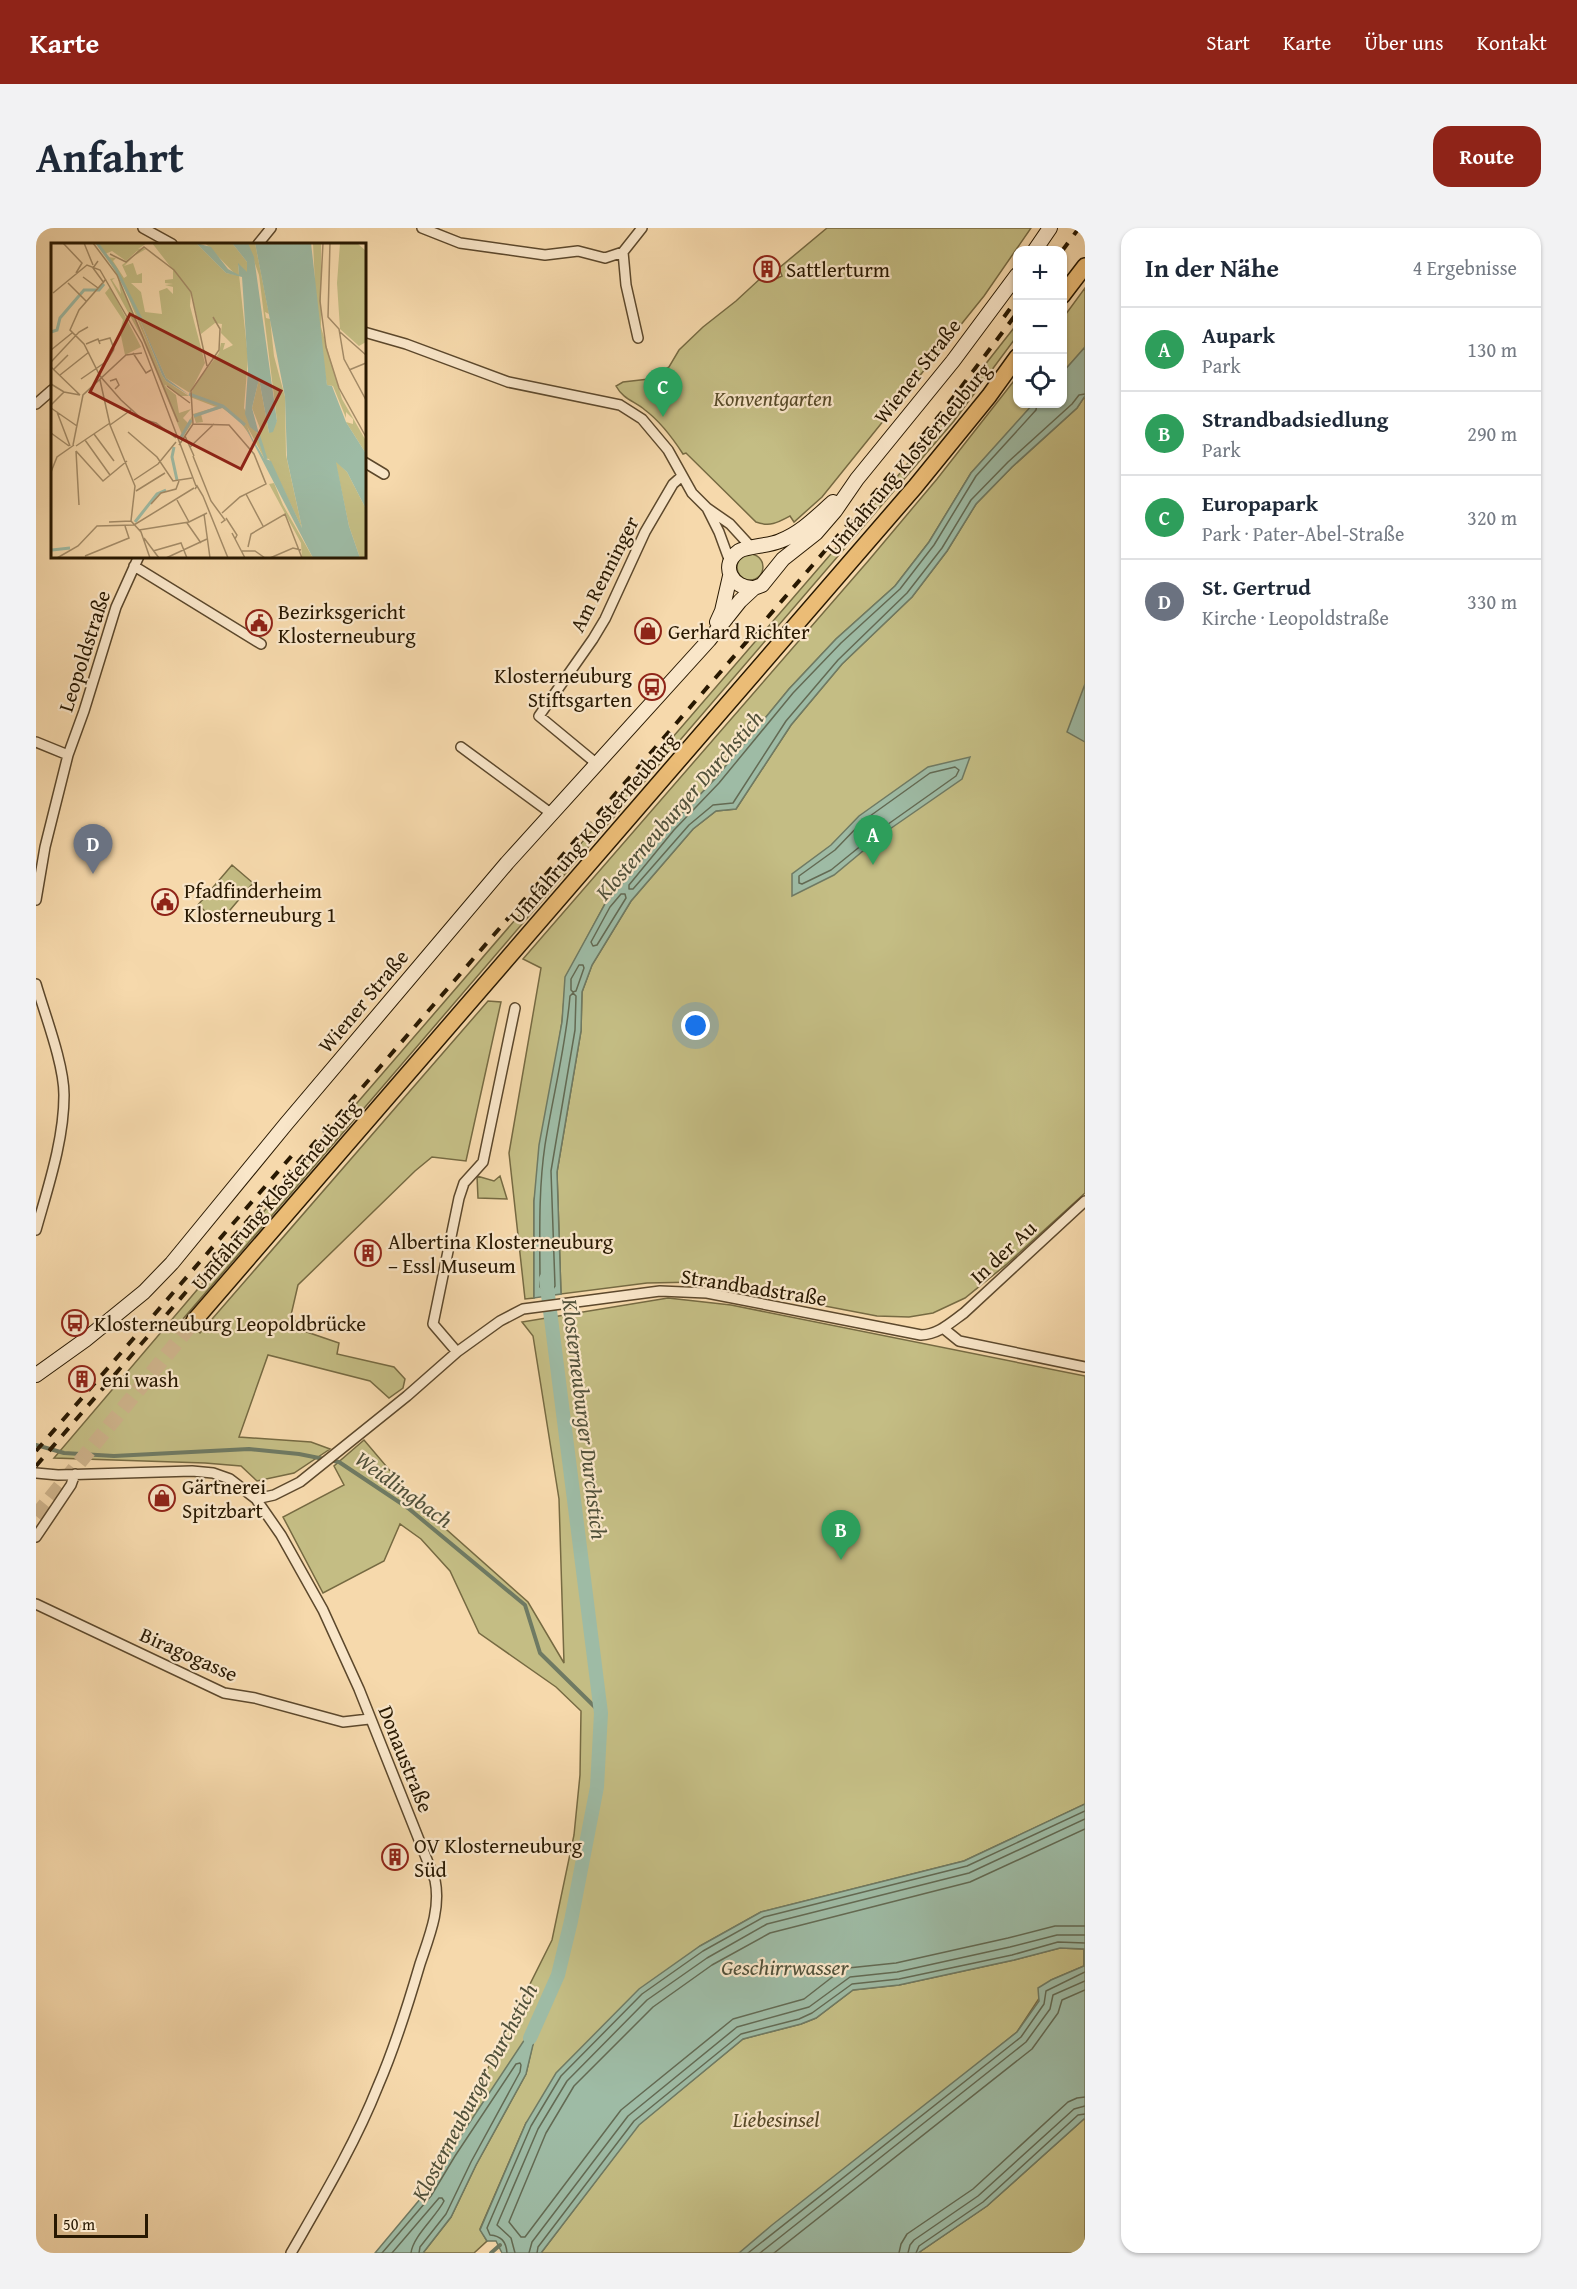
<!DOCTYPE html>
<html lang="de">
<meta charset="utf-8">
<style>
:root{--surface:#fff;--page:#f2f2f3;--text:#1f2937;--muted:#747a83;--line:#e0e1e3;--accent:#8f2418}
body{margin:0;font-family:"Gentium Book Plus",serif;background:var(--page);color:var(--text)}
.controls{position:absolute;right:18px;top:18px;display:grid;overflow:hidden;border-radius:12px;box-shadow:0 2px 4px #0004}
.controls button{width:54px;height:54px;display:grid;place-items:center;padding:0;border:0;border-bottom:2px solid var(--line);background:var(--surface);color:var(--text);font:30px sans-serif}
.scale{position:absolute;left:18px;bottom:15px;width:94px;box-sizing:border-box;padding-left:6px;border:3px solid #281801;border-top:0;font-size:16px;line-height:21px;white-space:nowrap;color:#281801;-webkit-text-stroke:4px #f9e6c9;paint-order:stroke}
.you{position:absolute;left:660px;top:798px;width:21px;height:21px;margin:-15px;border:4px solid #fff;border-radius:50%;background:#1a73e8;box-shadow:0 0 0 9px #1a73e833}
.badge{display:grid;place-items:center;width:39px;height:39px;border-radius:50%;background:var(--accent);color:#fff;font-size:20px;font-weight:700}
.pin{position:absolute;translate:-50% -50px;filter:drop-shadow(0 2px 3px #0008)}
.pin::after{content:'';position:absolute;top:32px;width:21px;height:18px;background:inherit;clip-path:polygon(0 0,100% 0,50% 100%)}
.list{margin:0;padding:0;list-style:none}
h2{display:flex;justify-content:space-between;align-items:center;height:78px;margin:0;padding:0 24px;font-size:26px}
h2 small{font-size:20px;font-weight:400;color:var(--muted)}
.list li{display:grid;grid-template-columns:39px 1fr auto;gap:18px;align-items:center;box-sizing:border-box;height:84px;padding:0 24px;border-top:2px solid var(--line)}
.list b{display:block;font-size:22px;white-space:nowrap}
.list p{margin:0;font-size:20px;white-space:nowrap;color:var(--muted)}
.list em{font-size:20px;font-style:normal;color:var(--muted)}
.icon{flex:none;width:33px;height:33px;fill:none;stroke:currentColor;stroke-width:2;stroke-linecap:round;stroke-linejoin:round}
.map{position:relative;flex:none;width:1049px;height:2025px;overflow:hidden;border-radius:18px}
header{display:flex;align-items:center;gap:36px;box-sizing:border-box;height:84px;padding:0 30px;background:var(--accent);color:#fff}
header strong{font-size:28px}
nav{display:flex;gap:33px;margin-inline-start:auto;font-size:21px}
.intro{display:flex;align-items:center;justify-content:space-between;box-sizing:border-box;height:144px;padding:0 36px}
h1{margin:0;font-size:42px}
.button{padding:15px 27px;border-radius:18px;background:var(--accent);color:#fff;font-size:21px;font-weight:700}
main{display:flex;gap:36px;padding:0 36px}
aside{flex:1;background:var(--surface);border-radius:18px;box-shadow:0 2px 4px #0004}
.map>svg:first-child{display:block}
</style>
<header>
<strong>Karte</strong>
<nav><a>Start</a><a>Karte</a><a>Über uns</a><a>Kontakt</a></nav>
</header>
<div class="intro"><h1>Anfahrt</h1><a class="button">Route</a></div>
<main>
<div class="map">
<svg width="1049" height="2025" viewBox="0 0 1049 2025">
<rect width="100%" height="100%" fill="#f6d9ac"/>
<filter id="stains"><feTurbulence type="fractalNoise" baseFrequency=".00333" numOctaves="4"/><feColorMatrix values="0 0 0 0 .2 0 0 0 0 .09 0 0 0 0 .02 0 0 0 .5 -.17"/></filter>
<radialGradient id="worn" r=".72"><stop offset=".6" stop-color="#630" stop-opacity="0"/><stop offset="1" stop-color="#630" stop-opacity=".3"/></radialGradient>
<path fill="#c4bd84" stroke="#766a42" stroke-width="1.5" d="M791,0h204l-47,68 -162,201 -28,25 -4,-6c-13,7 -20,11 -34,6l-70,-69 -3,1c-11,-17 -22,-32 -38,-44 -11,-9 -22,-11 -29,-24l7,-4 26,-3 20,-12 10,-17 24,-23 33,-26 27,-25 10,4 9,-4 -3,-8z
M1049,60v60l-22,24v-54z
M981,96v12l-63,85 -771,898 17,14 288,-332 13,1 -35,159 -34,-4 -17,14 -117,114 -7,30 10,15 38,13 -2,11 57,13 11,12 -2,9 -14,10 -19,-17 -102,-26 -29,82 72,5 19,7 -36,24 -37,8 -16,-15 -36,-3 -151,-5 240,-282 599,-694z
M981,149v27h17l-63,69 -42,69 -34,44 -59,53 -47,50 -74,90 -45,47 -65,78 -39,73 -4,45 -28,179v97l-9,1 -16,-146 32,-185 -18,-9 346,-399 68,-81z
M1049,168v797l-78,71 -42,34 -32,15 -24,4 -32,-1 -178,-34 -52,1 -86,11 -4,-122 24,-141 1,-39 10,-27 39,-64 62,-72 23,-18 20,-2 55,-84 51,-61 70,-67 35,-46 29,-47 36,-37 65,-59z
M701 339a13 13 0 1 1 26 0a13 13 0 1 1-26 0Z
M196,637l21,18 -34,40 -21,-18z
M441,948l17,5 6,-5 7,23 -29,-1z
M632,1070l63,7 354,71v428l-121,57 -203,51 -61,34 -174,177 -46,106 7,12 -13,12h-51l28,-36 25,-52 50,-91 11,-49 -87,127 -24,40 126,-252 22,-105 6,-60 1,-64 -25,-24 -77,-54 -29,-62 -29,-32 -21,-15 -16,37 -61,32 -40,-76 61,-32 -10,-19 30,-26 56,66 108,96 36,61 -5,-164 -26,-163 -11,-14z
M1024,1720l24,1v17l-33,14 -34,52 -274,221h-202l97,-128 105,-86 58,-15 15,-6 37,-28 46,-5 115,-25z
M1049,1890v135h-167l69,-47z"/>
<path fill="#9ebba5" stroke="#6f7a63" stroke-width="1.5" d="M1049,119v49l-8,12 -65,59 -36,37 -29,47 -35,46 -70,67 -51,61 -55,84 -20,2 -23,18 -62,72 -39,64 -10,27 -1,39 -24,141 4,122 -27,4v-97l5,-56 23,-123 3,-45 40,-73 65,-78 45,-47 74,-90 47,-50 59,-53 34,-44 42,-69 62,-69h29l1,-32z
M1049,456v58l-18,-10z
M934,529l-8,22 -75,52 -53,44 -42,21v-22l39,-29 28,-29 69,-49z
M1049,1576v314l-98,88 -69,47h-179l33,-28 245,-193 22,-31 -1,-13 13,-8 33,-14v-17l-24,-1 -46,12 -115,25 -46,5 -37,28 -15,6 -58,15 -104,86 -98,128h-39l-6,-12h-9l-7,-11 46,-107 30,-50 83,-84 61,-43 61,-34 203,-51z
M502,1796l-12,50 -50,91 -25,52 -28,36h-48l51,-61 24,-40 73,-110z"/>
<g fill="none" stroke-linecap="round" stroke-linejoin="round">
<path stroke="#636a53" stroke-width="1.5" d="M1001,176l-1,6 -60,66 -42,69 -34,44 -59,54 -48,50 -74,90 -45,47 -45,55v4h4l56,-64 24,-20 20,-2 53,-82 52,-61 69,-67 35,-45 29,-48 37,-38 64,-58 7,-9 6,-1
M919,539l4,3 -3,6 -72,51 -53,43 -29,14 -3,-1v-7l36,-26 28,-29 67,-48z
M585,666h4l1,4 -29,47 -4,1 -2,-4 19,-35z
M543,737h4l1,3 -8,23 -3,1 -2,-2v-11z
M537,765l3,3 -1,34 -24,141 4,115 -2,3 -10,1 -3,-3c0,-47 -2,-95 5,-142 8,-50 21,-99 25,-149z
M1049,1601l-115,53 -200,51 -58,32 -59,42 -79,79 -28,47 -37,89 12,15h4l96,-127 112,-91 71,-20 36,-28 8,-3 48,-5 112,-25 47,-12h30
M346,2025l49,-57 24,-40 61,-92 4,-1 1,2 -1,7 -49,90 -25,52 -26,33 -1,6
M356,2025l47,-55h3l2,3c-8,16 -31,35 -33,52
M471,2025c-1,-12 -6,-17 -17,-18l-3,-7 44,-102 30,-50 81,-82 61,-43 61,-34 203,-51 118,-55
M479,2025l-4,-15 -14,-13 41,-96 29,-48 80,-81 60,-42 60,-34 202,-51 116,-54
M493,2025l3,-11 96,-126 109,-89 72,-20 41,-30 47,-5 113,-25 47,-12h28
M501,2025l1,-6 96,-126 107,-87 58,-15 13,-6 40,-29 47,-5 113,-24 46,-13 27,1
M712,2025l273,-216 23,-33 2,-13 39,-19
M724,2025l266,-211 24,-33 3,-14 32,-14
M738,2025l258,-204 26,-36 4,-13 23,-10
M863,2025l2,-9 6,-10 66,-45 95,-87 9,-4 8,-1
M872,2025l2,-8 4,-5 64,-44 96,-87 11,-3
M880,2025l3,-7 64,-44 95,-87 7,-1"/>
<path stroke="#6f7a63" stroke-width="4" d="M0,1217l28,8 50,3 135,-7 50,5 40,8 69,46 117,97 15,48 61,60
M455,2025l9,-8"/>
<path stroke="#9ebba5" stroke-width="14" d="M494,1810l28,-63 13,-54 26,-134 4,-74 -55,-434"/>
<path stroke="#cdb28a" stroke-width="15" stroke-dasharray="15 8" stroke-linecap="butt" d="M0,1288l158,-195"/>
<defs>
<path id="street" d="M107,0l29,16
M386,0l38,15 85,12 33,-4 27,7 18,-6
M222,16l13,-16
M328,104l42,12 102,38 112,23 22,14 26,31 24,43 15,15 12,24 11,30
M602,110l-12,-53 -3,-33 19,-24
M0,176l16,-14
M328,234l20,12
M671,280l23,16 22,24
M98,338l127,78
M0,514l32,13
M425,519l91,67
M561,536l-58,-48 54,-77 12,-20 40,-87 28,-48 9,-8
M0,672l9,-53 23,-92 16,-44 32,-104 23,-51
M0,756c9,31 28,80 28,111 0,45 -16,92 -28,135
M907,1100l16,13 126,26
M421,1124l-24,-28 26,-126 5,-15 19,-21 32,-154
M0,1245l22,2 134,-4 21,2 17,6 26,20 25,36 42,75 36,79 76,191c6,29 -6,57 -15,84 -12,41 -25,83 -42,122 -23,58 -56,113 -87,167
M220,1271l18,-4 26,-13 107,-86 50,-44 43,-31 23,-12 137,-18 47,2 214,42c18,-1 29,-12 43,-22l121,-112
M0,1309l35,-52 4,-11
M0,1376l188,89 31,5 88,24 26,-3"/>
<path id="secondary" d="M999,22l15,-22
M718,360c-22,1 -35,-23 -15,-37 8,-5 30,-5 41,-10 21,-8 36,-24 53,-39
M681,394l5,-11 8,-35
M0,1147l49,-35 59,-48 28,-29 114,-139 221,-261 202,-223 31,-39 14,-13 8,-3 21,-26 33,-26 19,-22 22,-32 96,-118 64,-86"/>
<path id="primary" d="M1026,68l23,-30
M158,1093l721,-834 74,-91 28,-39"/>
</defs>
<use href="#street" stroke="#5c482c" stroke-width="12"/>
<use href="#secondary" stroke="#281801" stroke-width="16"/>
<use href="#primary" stroke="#281801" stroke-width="18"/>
<use href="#street" stroke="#f9e6c9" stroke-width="9"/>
<use href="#secondary" stroke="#f9e6c9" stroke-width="14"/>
<use href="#primary" stroke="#ebbc76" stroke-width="15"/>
<path stroke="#281801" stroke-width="4" stroke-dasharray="10 10" stroke-linecap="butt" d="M1026,23l17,-23
M968,89l13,-18
M0,1223l259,-299
M0,1238l825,-957 82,-98 74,-98"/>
</g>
<defs>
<symbol id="building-ring" viewBox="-11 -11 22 22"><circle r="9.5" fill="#f9e6c9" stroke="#8f2418" stroke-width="1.5"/><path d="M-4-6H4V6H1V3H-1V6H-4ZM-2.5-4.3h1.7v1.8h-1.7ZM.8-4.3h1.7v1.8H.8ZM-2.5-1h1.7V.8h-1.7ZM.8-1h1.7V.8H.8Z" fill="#8f2418"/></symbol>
<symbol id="civic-ring" viewBox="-11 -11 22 22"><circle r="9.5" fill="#f9e6c9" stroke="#8f2418" stroke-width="1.5"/><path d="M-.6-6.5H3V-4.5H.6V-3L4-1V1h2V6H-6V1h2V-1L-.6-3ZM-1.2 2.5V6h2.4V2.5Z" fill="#8f2418"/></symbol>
<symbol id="shop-ring" viewBox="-11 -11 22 22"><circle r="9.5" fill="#f9e6c9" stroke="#8f2418" stroke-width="1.5"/><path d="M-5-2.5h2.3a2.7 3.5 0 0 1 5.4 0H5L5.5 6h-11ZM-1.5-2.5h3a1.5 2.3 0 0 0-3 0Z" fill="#8f2418"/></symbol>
<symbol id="bus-ring" viewBox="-11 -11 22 22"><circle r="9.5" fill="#f9e6c9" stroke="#8f2418" stroke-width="1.5"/><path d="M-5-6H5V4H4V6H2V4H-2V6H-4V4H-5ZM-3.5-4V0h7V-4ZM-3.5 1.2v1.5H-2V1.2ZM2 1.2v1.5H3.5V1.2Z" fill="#8f2418"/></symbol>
</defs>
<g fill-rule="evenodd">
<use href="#building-ring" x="716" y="26" width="30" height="30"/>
<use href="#civic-ring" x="208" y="380" width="30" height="30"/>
<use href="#shop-ring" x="597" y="388" width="30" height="30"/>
<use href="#bus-ring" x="601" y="444" width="30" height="30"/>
<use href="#civic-ring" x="114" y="659" width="30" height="30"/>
<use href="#building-ring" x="317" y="1010" width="30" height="30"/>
<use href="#bus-ring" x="24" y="1080" width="30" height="30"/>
<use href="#building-ring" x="31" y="1136" width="30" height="30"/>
<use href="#shop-ring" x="111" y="1255" width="30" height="30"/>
<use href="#building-ring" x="344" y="1614" width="30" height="30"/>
</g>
<g text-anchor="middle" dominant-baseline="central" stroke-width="4.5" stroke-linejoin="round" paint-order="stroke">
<g font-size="21" fill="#281801" stroke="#f9e6c9" text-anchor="start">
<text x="750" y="41">Sattlerturm</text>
<text x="242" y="383">Bezirksgericht<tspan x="242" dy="24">Klosterneuburg</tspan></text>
<text x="632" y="403">Gerhard Richter</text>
<text x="596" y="447" text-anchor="end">Klosterneuburg<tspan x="596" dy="24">Stiftsgarten</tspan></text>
<text x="148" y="662">Pfadfinderheim<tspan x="148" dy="24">Klosterneuburg 1</tspan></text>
<text x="352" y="1013">Albertina Klosterneuburg<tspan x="352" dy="24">– Essl Museum</tspan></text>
<text x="58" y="1095">Klosterneuburg Leopoldbrücke</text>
<text x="66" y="1151">eni wash</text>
<text x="146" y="1258">Gärtnerei<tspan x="146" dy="24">Spitzbart</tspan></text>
<text x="378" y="1617">OV Klosterneuburg<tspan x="378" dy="24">Süd</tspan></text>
</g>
<g font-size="21" fill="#281801" stroke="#f9e6c9">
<text transform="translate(881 143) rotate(-52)">Wiener Straße</text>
<text transform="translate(872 231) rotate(-50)">Umfahrung Klosterneuburg</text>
<text transform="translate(568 346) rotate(-63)">Am Renninger</text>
<text transform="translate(48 423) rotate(-72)">Leopoldstraße</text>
<text transform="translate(557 600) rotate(-49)">Umfahrung Klosterneuburg</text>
<text transform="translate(327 773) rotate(-50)">Wiener Straße</text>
<text transform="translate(239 967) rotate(-49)">Umfahrung Klosterneuburg</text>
<text transform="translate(967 1024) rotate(-43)">In der Au</text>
<text transform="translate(718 1059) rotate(9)">Strandbadstraße</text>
<text transform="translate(153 1426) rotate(24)">Biragogasse</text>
<text transform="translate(370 1531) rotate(68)">Donaustraße</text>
</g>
<g font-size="21" font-style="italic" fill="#574a28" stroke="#f9e6c9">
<text x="737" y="170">Konventgarten</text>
<text x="740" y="1891">Liebesinsel</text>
</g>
<g font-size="22" font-style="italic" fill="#51513a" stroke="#f9e6c9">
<text transform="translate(643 577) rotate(-49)">Klosterneuburger Durchstich</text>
<text transform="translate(549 1191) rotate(83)">Klosterneuburger Durchstich</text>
<text transform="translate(368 1261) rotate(36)">Weidlingbach</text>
<text x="749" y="1739">Geschirrwasser</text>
<text transform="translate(438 1864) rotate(-62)">Klosterneuburger Durchstich</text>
</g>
</g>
<g transform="translate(15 15)">
<rect width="315" height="315" fill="#f6d9ac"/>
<path d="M45,0l4,1 47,-1 -9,6 5,-1 3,1 -12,7 4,-6 -12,11 -14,-10 -7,3zM101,0h44l30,30 10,2 -31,-32h27l15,19v11l-9,-8 10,93 -4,50 15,29 2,-6 -9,-23 7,-29 10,54 8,-12 -18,-146 -11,-31 7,-1 14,71 -4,-2 1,6 4,1 4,37 11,41 1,58 16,73 -33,-69 -5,-1 -17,-32 5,12 -14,-19 -16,-11 -21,6 2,8 -7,1 -3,-9 23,-7 -26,-10 4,-11 25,-33 2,-10h4l-2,7 10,-5 -12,-12 1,-9 -7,-1 -14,11 -10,-43 -1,15 15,57 -15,30 -24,-15 -28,-62 24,59 4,6 23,15h-10l-16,-13 -38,-94 -18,-32 9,1 -3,3 11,17 3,-2 -5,-11 11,-8 -9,9 9,-3 4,12 5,-2v10h-11l10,9 4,20 17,2 -3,-23 8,-3 6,6v-7l-8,-2 8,-1 -8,-1v-3l8,-1v-9zM262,0h8v84l21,72 23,40v13l-19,-30 7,2v-5l-7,-7v6l-13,-32 -6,-1 -10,-60zM289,0h17l9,8v91l-7,4 -19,-17 -3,-46zM64,35l-3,2 9,14 -3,-16 48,109 10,8 3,18 12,-4 -8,9 5,5 4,-7v7l-9,14 -41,-99 -32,-59zM59,44l31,60 -16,8 -5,-24 3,-11 -18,-27zM284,217l12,12 19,37v49h-6l-11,-32zM223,240l9,22 30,53h-11l-1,-15 -32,-59z" fill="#c4bd84"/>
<path d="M145,0l15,4 17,22 11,6 -1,-12 9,9v-10l-15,-19h16l6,14 23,164 -4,11 -4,1 -10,-54 -7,29 7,26 -9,-7 -5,-13 3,-45 -6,-92 -16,-4zM204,0h56l16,142 5,1 14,36 19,30 1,57 -19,-37 -11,-10 13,64 11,32h-47l-70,-135 21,35 7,3 31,67 -15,-69 -2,-62zM87,72l28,63 23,17 -23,-14 -4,-6z" fill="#9ebba5"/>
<path fill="none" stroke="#9ebba5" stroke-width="3" d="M46,0l19,26 25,50M0,89l6,-2 3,-12 24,-28h15l5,-6M138,151l34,12 22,19M143,173l29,-10M207,191l8,25M129,196l11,-19M123,204l-2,10 5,23M84,279l22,-28 9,-4M1,307l18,-2"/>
<path fill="none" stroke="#a48c68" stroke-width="1.5" d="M12,0l19,20 -6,10M33,0l9,22M42,0l24,32 61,147M272,0l-3,58 6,46 13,41 27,49M279,0l-2,74 11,12 5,30 22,41M59,11l16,8 18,-15 30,23 17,22 16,74M47,18l-5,7 11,15M32,34l15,11M55,36l-27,31 -9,20 14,14 16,32 21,24 21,19 14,4 20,15M17,40l18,18M2,50l34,-28 13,5 42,73 54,143M289,89l26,23M48,98l11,-3 4,11M35,101l12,-5 2,5M0,107l21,-17M82,110l13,20 5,-3M0,119l28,-30 9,-5M0,124l29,28M3,126l14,-14M298,127l17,-7M9,132l29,-23M30,136l26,-18 7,-12M49,137l10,45 25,61 -4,35 10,11 9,26M59,138l6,-2 3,6 -4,4M0,141l13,8 16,3M116,143l23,17M0,162l13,-13M0,165l26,18M6,169l13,34M142,181l-2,-33 28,-41 1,-21 -7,-12M59,182l21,-15M77,189l29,25 16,24 19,-3M0,190l18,13M43,191l20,27M134,193l9,20M34,197l25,35M22,202l10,-50 43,-40 16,-2M128,202l14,-21 36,1 25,29 12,30 -26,13 -18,16M25,203l34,-23M139,204l24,-23M25,208l27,30 24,-20M25,208l3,54M142,213l18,45 14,19 -4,3M0,229l6,-15 17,-12M83,237l24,-16 18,-22M144,246l2,-3 6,10 25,62M85,248l29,-18M195,251l17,32M126,257l12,22M100,261l10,-11 15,-4 3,-8M153,271l6,44M175,275l11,17 -2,4M58,279l22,-1M136,280l14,20M88,287l50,-8 18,-9M181,290l13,25M93,295l15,20M197,304l3,-13 34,-20 17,44M102,308l28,-8 6,15M191,308h13l10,7M34,313l44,-18 -4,-12M6,315l21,-12 19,-20 37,-1 60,-37M115,315l41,-19M219,315l23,-10 8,2"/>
<path fill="#8f2418" fill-opacity="0.15" stroke="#8f2418" stroke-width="3" d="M79,71l151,77 -40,78 -151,-77z"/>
<rect width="315" height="315" fill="none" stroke="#281801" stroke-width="3"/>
</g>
<rect width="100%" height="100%" filter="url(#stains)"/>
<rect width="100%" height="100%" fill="url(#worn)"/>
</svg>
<div class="controls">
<button>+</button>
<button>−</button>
<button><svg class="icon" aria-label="locate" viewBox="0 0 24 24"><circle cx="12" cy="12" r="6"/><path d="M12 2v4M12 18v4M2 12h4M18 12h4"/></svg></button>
</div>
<div class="scale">50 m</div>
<div class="you"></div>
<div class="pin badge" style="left:837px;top:637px;background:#2e9e5b">A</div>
<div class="pin badge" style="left:805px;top:1332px;background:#2e9e5b">B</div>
<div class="pin badge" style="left:627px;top:189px;background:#2e9e5b">C</div>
<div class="pin badge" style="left:57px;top:646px;background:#6b7280">D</div>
</div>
<aside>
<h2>In der Nähe<small>4 Ergebnisse</small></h2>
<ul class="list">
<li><span class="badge" style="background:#2e9e5b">A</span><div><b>Aupark</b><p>Park</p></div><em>130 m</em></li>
<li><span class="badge" style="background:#2e9e5b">B</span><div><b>Strandbadsiedlung</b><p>Park</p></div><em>290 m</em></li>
<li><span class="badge" style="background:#2e9e5b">C</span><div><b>Europapark</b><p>Park · Pater-Abel-Straße</p></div><em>320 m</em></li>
<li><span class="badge" style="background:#6b7280">D</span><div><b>St. Gertrud</b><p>Kirche · Leopoldstraße</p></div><em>330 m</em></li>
</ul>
</aside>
</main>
